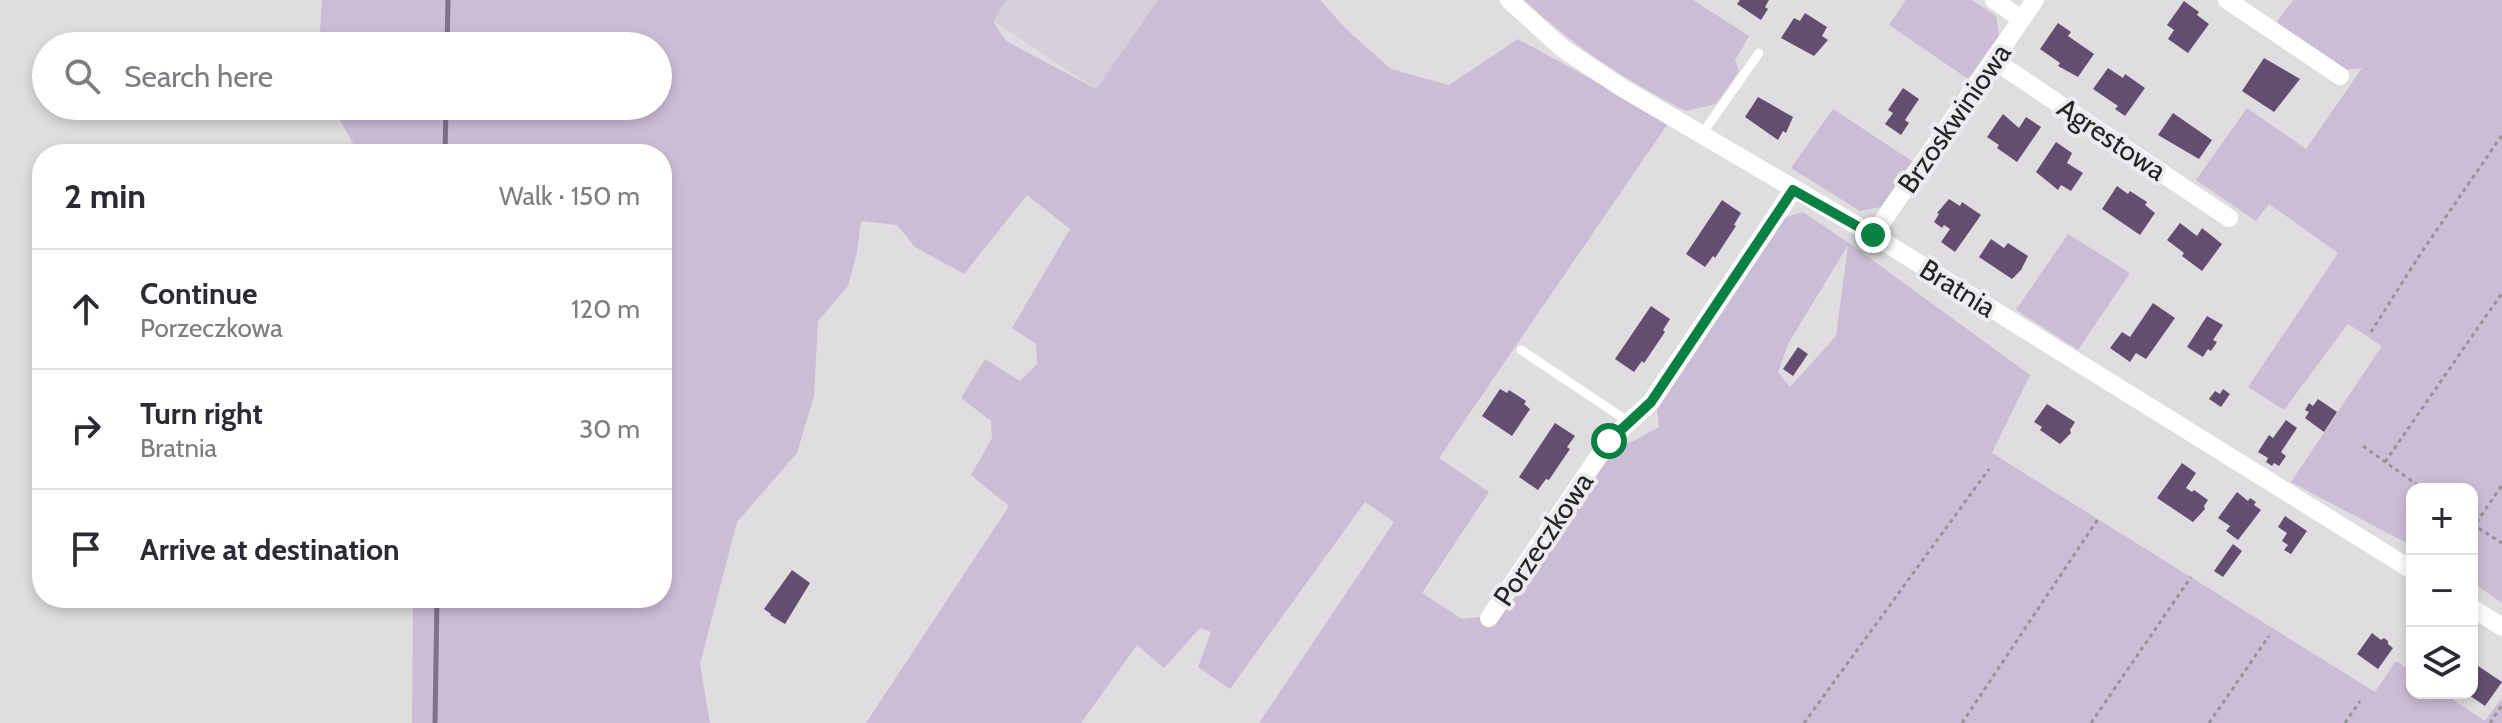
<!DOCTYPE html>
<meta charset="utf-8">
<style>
:root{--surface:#fff;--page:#f7f7f7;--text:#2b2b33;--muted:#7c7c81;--line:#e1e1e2}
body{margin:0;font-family:Cabin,sans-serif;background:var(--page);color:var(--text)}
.controls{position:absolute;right:24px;bottom:24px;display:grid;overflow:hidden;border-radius:16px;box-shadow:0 4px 12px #0003}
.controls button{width:72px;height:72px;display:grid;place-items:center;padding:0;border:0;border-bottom:2px solid var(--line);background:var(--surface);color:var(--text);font:40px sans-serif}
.stop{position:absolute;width:24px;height:24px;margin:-18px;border:6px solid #0b8043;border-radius:50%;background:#fff}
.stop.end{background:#0b8043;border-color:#fff;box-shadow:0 2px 8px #0008}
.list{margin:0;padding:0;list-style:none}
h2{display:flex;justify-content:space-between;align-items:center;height:104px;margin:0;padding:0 32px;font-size:34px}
h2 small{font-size:26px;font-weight:400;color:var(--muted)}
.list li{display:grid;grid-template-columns:52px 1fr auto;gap:24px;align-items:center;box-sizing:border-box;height:120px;padding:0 32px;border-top:2px solid var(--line)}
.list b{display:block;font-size:30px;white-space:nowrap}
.list p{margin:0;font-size:26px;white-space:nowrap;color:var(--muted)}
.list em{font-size:26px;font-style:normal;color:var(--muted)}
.icon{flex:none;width:44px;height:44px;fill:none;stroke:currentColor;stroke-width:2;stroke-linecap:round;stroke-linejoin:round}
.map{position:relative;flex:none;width:2502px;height:723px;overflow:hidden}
.search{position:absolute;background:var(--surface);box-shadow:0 4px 12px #0003;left:32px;top:32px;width:640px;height:88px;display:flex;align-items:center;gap:20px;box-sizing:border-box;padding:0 28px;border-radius:44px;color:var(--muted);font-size:30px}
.panel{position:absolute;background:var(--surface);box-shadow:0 4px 12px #0003;left:32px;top:144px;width:640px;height:464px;border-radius:32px}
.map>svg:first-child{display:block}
</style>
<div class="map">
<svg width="2502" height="723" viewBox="0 0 2502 723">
<rect width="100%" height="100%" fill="#e0dde1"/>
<path fill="#d6d0da" d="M1007,0h151l-62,89 -103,-68z"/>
<path fill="#ccbdd6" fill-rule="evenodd" d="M322,0h685l-14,21 13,20 90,48 62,-89h162l27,30 44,39 58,16 69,-46 151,83 -230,336 50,34 -67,101 40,26 18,-2 13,7 120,-178 19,-4 27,-15 -2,-19 127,-190 19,-6 46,31 181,132 -38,78 383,239 21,-31 16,11v21h31l42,28 17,-23v25h-1243l135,-201 -29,-20 -135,187 -32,-22 13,-35 -11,-4 -36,40 -27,-23 -56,78h-215l143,-217 -38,-31 21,-37 -1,-17 -30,-23 24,-39 35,22 17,-17 -1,-20 -24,-16 58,-99 -43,-34 -63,79 -49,-27 -18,-22 -36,-4 -4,31 -9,34 -30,35 -4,75 -17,57 -60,69 -37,142 10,59h-298l1,-125h249v-444h-303l-27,-48h326v-60h-339zM1848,245l-12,91 -46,51 -12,-15 10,-28z
M1524,0h169l56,36 -14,24 4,11 -23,33 -30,7c-62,-32 -110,-63 -162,-111z
M1906,0h66l24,16 3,19 -31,44 -79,-54z
M2293,0h209v603l-30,-21v-93h-60v57l-121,-64 91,-136 -34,-22 -64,86 -36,-23 90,-134 -69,-49 -13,17 -60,-41 51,-72 59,41 56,-81 -17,2 -69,-47z
M1833,109l79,52 -31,46 -21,4 -69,-43z
M2068,234l62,39 -52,77 -62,-40z"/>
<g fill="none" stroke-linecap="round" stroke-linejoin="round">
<path stroke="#80708b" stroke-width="5" d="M447,46l1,-46
M445,154l1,-48
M435,723l2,-125"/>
</g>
<path fill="#634e70" d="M1740,0h29l-4,7 3,2 -7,11 -24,-16z
M2184,1l15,11 -2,3 12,9 -21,29 -20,-14 6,-9 -7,-5z
M1805,13l22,14 -5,9 6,4 -14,16 -33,-18 13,-20 6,3z
M2058,23l13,9 -3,4 26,18 -16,23 -20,-11 2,-3 -20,-14z
M2264,58l36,21 -26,33 -32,-21z
M2108,68l15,10 2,-4 20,14 -20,28 -10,-7 3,-3 -25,-17z
M1903,88l16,11 -14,21 4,3 -8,12 -16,-11 8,-11 -5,-3z
M1758,97l35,20 -7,16 -3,-2 -5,9 -33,-23z
M2173,113l39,27 -13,19 -41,-24z
M2003,114l16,14 7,-11 15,10 -24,35 -20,-14 2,-3 -12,-8z
M2056,142l16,11 -5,10 16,10 -12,18 -10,-6 -3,5 -22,-18z
M2117,186l11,8 2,-3 17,11 -2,3 10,8 -15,22 -38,-26z
M1949,199l11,7 2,-4 19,13 -26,37 -14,-10 9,-13 -6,-4 -2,3 -8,-6 5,-8 -2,-1z
M1722,200l19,13 -7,12 2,1 -21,32 -2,-2 -8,11 -19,-13z
M2180,223l17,13 5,-8 20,16 -20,27 -20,-15 2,-3 -17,-13z
M1991,239l13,9 4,-5 20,13 -7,14 -9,9 -33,-22z
M2153,303l22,15 -29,41 -10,-6 -6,9 -20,-14 12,-16 8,5z
M1651,306l19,13 -7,11 2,2 -21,31 -2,-2 -8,11 -19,-13z
M2207,316l16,9 -10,15 4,2 -6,9 -3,-2 -5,8 -16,-10z
M1798,347l10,7 -15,22 -10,-7z
M1500,389l7,4 2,-3 17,11 -2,3 6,5 -18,27 -30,-20z
M2223,389l7,5 -9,13 -12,-8 6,-8 5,3z
M2318,399l19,13 -13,20 -19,-14 4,-6 -4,-2 4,-7 4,3z
M2047,404l28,18 -5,8 1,3 -11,11 -20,-14 2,-3 -8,-5z
M2286,420l11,8 -16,24 5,4 -7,10 -5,-3 -2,3 -6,-4 2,-4 -10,-6 11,-17 4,3z
M1555,423l20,13 -8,11 3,2 -11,16 -10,15 -3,-1 -8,11 -19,-13z
M2182,463l14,10 -10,15 6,4 2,-2 14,10 -4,6 1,3 -12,13 -36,-24z
M2237,492l11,9 2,-3 6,4 -2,3 7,5 -23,30 -12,-9 4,-5 -12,-8z
M2285,516l22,15 -16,23 -7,-4 4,-5 -6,-4 5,-8 -9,-6z
M2233,544l9,7 -19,26 -9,-6z
M792,570l18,13 -25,41 -15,-9 1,-1 -7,-5z
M2372,633l9,7 3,-2 4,3v3l5,4 -15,21 -21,-15z
M2472,662l30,20 -17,24 -19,-13h6z"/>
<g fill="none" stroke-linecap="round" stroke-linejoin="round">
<path stroke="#969497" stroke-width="3" stroke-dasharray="4 4" stroke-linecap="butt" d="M2371,332l50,-79 81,-118
M2363,446l60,43
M2385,462l117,-169
M2472,524l30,19
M2472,529l30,-44
M1804,723l185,-254
M1962,723l136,-204
M2091,723l100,-146
M2209,723l60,-87
M2345,723l15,-22
M2490,723l12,-18"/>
<path stroke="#fff" stroke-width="9" d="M1702,134l57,-81
M1521,350l108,72"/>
<path stroke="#fff" stroke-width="18" d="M1509,0l53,48 57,38 254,149 539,335
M1994,0l27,19
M2227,0l113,76
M1995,61l234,157
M1873,235l162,-235
M2472,608l30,19
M1489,618l120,-177 42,-39 142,-212"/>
</g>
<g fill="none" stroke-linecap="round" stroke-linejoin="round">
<path stroke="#0b8043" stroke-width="10" d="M1609,441l42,-39 142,-212 80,45"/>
</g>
<g text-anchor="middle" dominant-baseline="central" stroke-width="8" stroke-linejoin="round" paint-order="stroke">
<g font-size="28" fill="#262526" stroke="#edebef">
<text transform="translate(1954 118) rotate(-55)">Brzoskwiniowa</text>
<text transform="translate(2112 139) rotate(34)">Agrestowa</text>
<text transform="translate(1958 288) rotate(32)">Bratnia</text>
<text transform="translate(1543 539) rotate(-56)">Porzeczkowa</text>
</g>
</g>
</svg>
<div class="controls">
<button>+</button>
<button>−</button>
<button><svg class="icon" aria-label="layers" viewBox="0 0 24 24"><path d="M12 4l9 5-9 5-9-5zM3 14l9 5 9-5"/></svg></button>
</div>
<div class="stop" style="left:1609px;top:441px"></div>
<div class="stop end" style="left:1873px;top:235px"></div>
<div class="search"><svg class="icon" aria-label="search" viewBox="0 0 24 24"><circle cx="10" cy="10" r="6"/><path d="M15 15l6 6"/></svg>Search here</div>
<section class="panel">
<h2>2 min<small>Walk · 150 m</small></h2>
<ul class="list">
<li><svg class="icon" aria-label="ahead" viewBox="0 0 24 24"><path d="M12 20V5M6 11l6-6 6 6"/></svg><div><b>Continue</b><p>Porzeczkowa</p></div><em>120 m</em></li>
<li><svg class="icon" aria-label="right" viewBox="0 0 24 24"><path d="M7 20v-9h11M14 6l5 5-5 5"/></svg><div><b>Turn right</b><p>Bratnia</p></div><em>30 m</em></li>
<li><svg class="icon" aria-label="arrive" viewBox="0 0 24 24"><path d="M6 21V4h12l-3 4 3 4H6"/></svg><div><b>Arrive at destination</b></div></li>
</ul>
</section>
</div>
